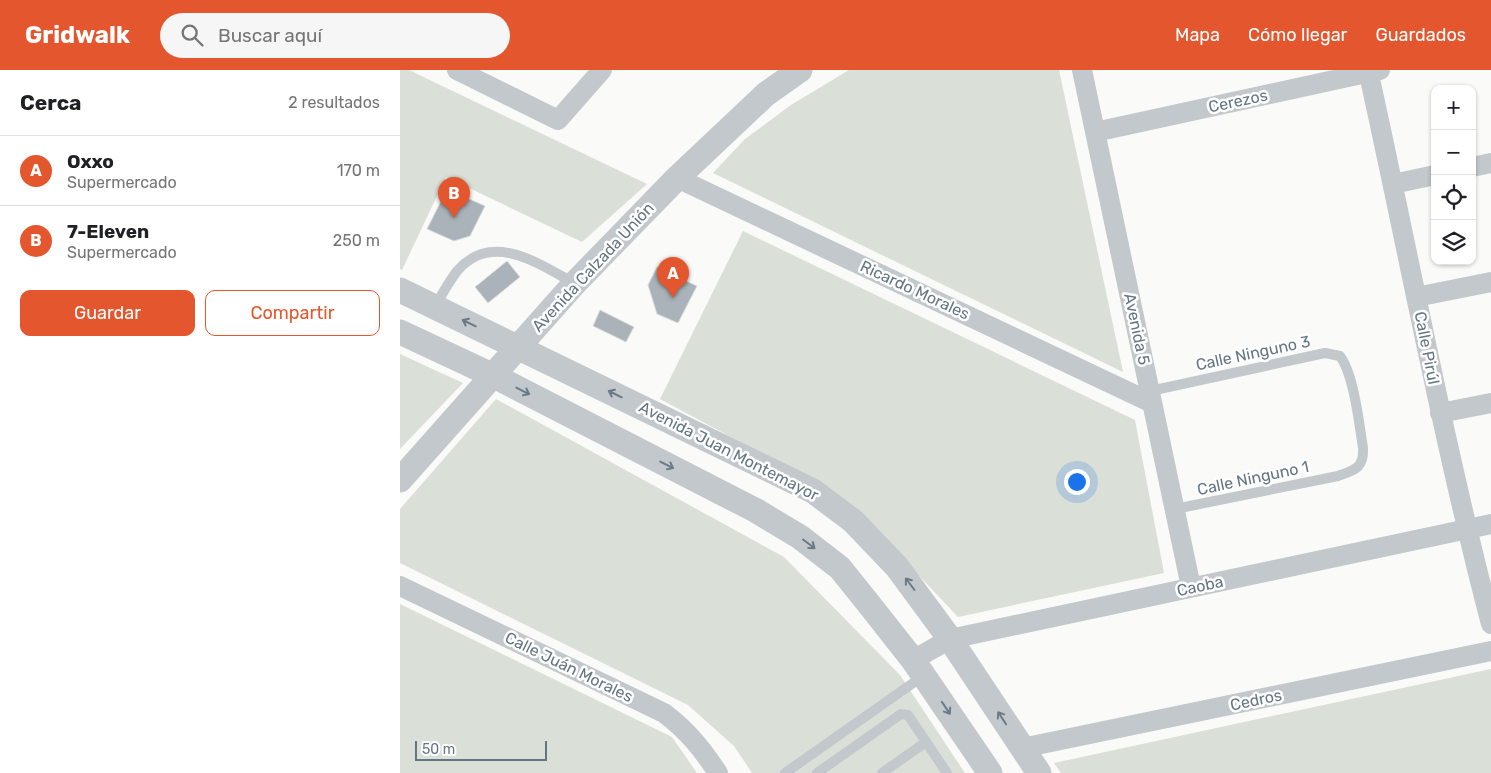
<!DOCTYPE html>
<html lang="es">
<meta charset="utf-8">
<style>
:root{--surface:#fff;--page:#f6f6f6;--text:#202124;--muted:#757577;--line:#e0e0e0;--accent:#e4572e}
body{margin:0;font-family:Rubik,sans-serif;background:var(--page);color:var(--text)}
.controls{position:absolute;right:15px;top:15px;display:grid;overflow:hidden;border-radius:10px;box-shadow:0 1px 4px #0004}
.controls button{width:45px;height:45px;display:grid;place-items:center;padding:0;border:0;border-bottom:1px solid var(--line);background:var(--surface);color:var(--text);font:25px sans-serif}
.scale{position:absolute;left:15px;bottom:12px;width:132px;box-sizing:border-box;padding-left:5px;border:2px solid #657683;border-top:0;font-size:14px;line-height:18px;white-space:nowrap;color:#657683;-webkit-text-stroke:4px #fff;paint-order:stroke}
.you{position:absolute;left:676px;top:411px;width:18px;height:18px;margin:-12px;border:4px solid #fff;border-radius:50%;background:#1a73e8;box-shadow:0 0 0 8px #1a73e833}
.badge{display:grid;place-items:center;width:32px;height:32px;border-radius:50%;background:var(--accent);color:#fff;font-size:16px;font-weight:700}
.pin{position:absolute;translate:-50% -41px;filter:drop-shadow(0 1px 2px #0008)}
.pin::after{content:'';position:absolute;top:26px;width:18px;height:15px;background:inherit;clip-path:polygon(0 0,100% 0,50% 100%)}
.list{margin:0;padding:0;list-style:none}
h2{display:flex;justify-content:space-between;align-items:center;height:65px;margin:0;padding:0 20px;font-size:21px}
h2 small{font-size:16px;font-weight:400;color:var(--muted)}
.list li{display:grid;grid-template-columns:32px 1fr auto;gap:15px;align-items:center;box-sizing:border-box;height:70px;padding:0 20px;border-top:1px solid var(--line)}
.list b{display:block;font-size:19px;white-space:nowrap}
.list p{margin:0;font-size:16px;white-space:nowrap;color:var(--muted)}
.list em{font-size:16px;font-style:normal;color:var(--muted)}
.actions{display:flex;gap:10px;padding:15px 20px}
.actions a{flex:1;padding:11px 0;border:1px solid var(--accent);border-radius:10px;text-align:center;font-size:18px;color:var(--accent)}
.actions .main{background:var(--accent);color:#fff}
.icon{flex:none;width:28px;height:28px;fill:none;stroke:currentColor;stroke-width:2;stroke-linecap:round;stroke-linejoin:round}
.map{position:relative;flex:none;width:1091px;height:703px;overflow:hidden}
header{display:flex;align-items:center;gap:30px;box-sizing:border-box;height:70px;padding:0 25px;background:var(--accent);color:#fff}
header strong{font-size:24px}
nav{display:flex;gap:28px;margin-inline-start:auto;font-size:18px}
.search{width:350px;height:45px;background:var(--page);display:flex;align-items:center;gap:12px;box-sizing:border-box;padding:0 18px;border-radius:28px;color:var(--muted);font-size:19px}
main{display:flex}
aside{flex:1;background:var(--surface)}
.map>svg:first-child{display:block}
</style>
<header>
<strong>Gridwalk</strong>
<div class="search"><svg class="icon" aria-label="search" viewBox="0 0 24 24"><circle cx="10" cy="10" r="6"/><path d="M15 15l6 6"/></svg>Buscar aquí</div>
<nav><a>Mapa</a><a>Cómo llegar</a><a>Guardados</a></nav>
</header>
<main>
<aside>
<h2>Cerca<small>2 resultados</small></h2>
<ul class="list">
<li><span class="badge">A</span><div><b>Oxxo</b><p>Supermercado</p></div><em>170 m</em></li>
<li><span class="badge">B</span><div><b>7-Eleven</b><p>Supermercado</p></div><em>250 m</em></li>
</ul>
<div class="actions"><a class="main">Guardar</a><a>Compartir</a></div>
</aside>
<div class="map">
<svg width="1091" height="703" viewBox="0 0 1091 703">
<rect width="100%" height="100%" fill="#fafaf8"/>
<path fill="#dadfd7" d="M0,0h9l238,114 -65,58 -136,-65 -44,93 -2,-1z
M449,0h210l64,302 -410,-199 32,-34 46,-34z
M343,161l392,189 29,153 -206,44 -101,-107 -72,-44 -125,-67z
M0,284l63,29 -63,66z
M96,329l288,158 116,118 65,98h-213l-18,-27 -46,-41 -288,-142v-54z
M0,534l272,133 25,36h-297z
M1091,599v104h-430l-7,-10z"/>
<path fill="#aab3b9" stroke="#dcdcda" d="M47,119l38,17 -15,30 -16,5 -27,-12z
M107,191l13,16 -32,26 -13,-16z
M257,197l40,19 -19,37 -21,-9 -9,-29z
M200,240l34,17 -8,15 -33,-16z"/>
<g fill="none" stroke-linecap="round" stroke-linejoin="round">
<path stroke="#c3c8cc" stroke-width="10" d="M35,237c7,-13 14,-26 23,-37 35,-39 81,-6 116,13
M750,321l175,-38 15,3c14,19 19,67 23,92 1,20 -8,22 -25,28l-163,33
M385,703l138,-97
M417,703l84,-59 7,1 39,58
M482,703l44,-31"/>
<path stroke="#c3c8cc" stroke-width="20" d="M57,0l101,50 44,-50
M682,0l109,517
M968,0c41,185 75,371 123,554
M695,62l285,-62
M1072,97l19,-4
M277,108l475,225
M993,114l42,-9
M1016,227l75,-15
M1040,343l51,-10
M0,516l264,127c24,18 38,36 54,60
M513,590l37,-21 541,-115
M622,678l469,-97"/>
<path stroke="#c3c8cc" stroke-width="25" d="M0,220l413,201 40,30 44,46 53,72 89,134
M0,262l94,44 261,134 45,27 40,31 32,40 41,52 77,113
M0,410l175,-197 102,-105 89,-84 34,-24"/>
</g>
<defs><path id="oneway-shaft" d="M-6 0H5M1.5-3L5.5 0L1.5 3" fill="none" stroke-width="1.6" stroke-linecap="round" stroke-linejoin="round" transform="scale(1.25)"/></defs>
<g stroke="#6a7a87">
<use href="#oneway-shaft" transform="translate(69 253) rotate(-154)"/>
<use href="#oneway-shaft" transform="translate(123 321) rotate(27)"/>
<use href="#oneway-shaft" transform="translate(215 324) rotate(-154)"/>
<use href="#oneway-shaft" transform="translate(267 395) rotate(27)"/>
<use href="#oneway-shaft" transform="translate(409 474) rotate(37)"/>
<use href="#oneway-shaft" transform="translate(510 514) rotate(-127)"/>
<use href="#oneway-shaft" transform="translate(546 638) rotate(56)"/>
<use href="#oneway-shaft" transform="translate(602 648) rotate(-123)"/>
</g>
<g text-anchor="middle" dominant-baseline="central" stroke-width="5" stroke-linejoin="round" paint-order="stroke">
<g font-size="16" fill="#657683" stroke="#fff">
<text transform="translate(838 31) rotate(-12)">Cerezos</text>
<text transform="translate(193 197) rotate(-47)">Avenida Calzada Unión</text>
<text transform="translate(515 220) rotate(25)">Ricardo Morales</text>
<text transform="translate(737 259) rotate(78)">Avenida 5</text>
<text transform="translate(1027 278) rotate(79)">Calle Pirúl</text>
<text transform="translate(853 283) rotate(-12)">Calle Ninguno 3</text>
<text transform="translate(329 381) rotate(27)">Avenida Juan Montemayor</text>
<text transform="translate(853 408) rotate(-12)">Calle Ninguno 1</text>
<text transform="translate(800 516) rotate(-12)">Caoba</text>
<text transform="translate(169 597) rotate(26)">Calle Juán Morales</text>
<text transform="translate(856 630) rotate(-12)">Cedros</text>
</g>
</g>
</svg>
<div class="controls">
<button>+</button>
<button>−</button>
<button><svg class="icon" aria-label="locate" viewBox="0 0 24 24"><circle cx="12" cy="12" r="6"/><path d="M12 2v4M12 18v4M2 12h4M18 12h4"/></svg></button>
<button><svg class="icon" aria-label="layers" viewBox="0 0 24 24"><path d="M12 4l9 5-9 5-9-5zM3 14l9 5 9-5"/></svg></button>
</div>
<div class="scale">50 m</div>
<div class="you"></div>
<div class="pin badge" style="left:273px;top:228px">A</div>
<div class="pin badge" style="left:54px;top:148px">B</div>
</div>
</main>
